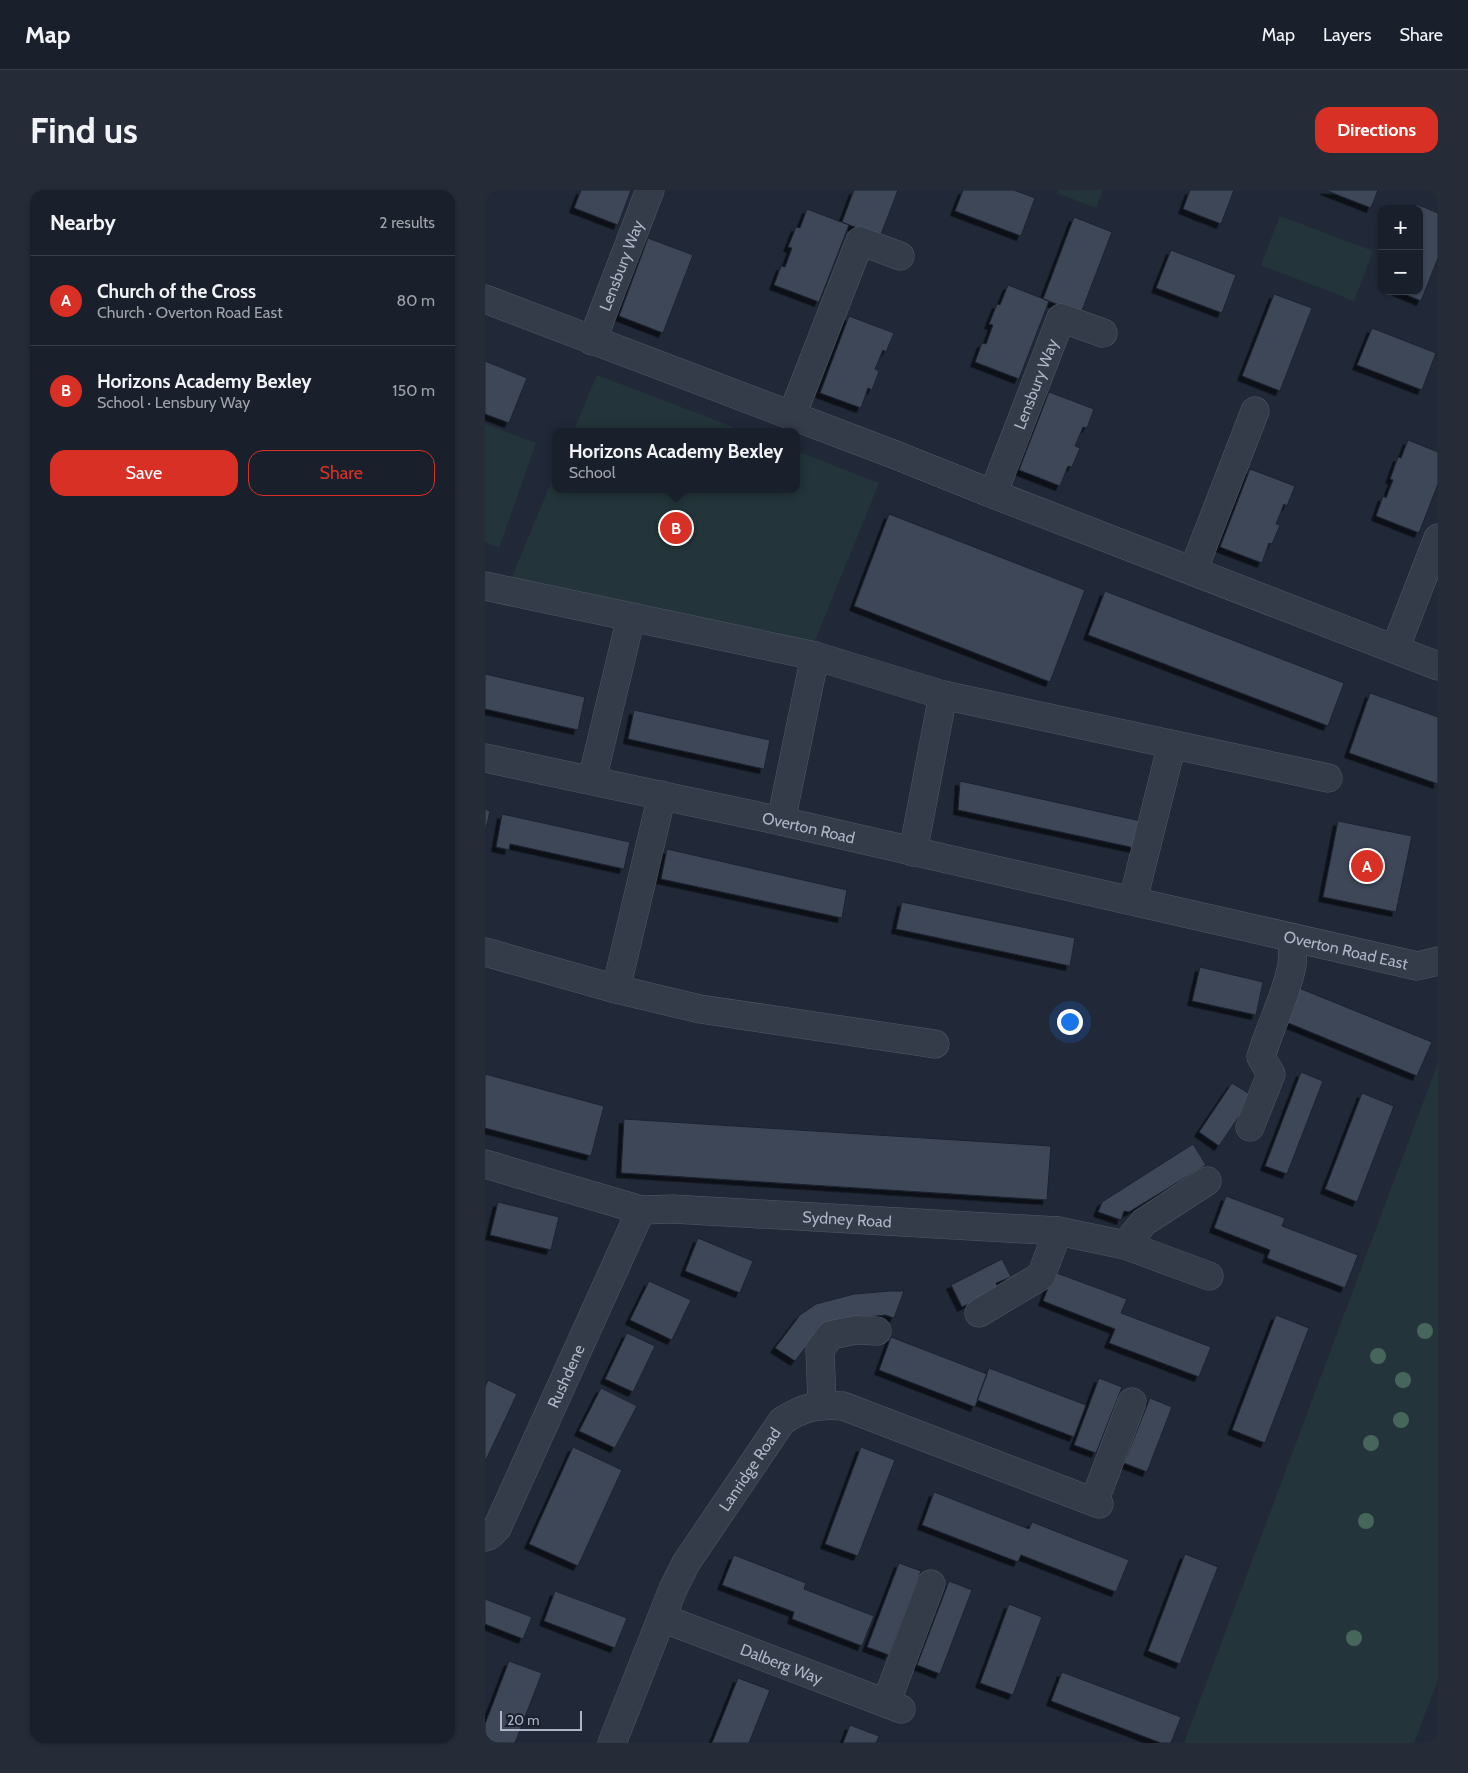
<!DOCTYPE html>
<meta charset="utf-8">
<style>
:root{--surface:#191f2b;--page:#262c37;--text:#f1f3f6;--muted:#9fa2a9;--line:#373d47;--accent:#d93025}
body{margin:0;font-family:Cabin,sans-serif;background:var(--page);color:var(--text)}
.controls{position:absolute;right:15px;top:15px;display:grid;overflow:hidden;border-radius:10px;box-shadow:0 1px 4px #0004}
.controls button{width:45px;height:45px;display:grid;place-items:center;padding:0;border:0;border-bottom:1px solid var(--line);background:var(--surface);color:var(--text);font:25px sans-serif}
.scale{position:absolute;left:15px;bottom:12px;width:82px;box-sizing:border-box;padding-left:5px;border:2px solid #afb5c6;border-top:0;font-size:14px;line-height:18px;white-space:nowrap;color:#afb5c6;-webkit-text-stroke:4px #1a202e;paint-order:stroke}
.you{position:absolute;left:584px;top:831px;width:18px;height:18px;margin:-12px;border:4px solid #fff;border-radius:50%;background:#1a73e8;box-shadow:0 0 0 8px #1a73e833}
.badge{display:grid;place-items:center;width:32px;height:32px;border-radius:50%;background:var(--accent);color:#fff;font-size:16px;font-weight:700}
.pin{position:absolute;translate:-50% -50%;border:2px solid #fff;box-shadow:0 1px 5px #0006}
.popup{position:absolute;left:67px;top:238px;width:248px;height:65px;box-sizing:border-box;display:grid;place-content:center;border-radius:10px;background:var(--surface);filter:drop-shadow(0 1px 4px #0005);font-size:16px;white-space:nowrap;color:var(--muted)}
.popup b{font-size:19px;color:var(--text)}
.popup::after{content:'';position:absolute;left:50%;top:100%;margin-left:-10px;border:10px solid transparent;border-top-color:var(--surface)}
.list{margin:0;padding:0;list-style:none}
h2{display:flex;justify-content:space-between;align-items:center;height:65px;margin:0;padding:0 20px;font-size:21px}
h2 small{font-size:16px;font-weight:400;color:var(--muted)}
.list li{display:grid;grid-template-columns:32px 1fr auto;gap:15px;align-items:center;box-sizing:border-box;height:90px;padding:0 20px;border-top:1px solid var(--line)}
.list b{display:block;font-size:19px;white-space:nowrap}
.list p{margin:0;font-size:16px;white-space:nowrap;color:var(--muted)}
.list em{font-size:16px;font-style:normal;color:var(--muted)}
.actions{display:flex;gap:10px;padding:15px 20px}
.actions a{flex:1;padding:11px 0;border:1px solid var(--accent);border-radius:15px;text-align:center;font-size:18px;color:var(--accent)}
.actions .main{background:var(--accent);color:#fff}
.map{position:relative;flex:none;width:953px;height:1553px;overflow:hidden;border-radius:15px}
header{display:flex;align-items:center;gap:30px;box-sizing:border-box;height:70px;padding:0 25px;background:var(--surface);border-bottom:1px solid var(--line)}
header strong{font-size:24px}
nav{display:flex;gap:28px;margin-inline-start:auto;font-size:18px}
.intro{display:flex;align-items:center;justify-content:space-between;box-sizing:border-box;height:120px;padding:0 30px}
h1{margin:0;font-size:35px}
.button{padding:12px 22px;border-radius:15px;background:var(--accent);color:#fff;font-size:18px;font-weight:700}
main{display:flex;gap:30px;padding:0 30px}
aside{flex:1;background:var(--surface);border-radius:15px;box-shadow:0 1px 4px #0004}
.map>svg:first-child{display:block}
</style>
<header>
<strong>Map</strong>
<nav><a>Map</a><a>Layers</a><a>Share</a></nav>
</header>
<div class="intro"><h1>Find us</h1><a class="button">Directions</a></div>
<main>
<aside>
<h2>Nearby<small>2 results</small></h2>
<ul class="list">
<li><span class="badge">A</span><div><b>Church of the Cross</b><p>Church · Overton Road East</p></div><em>80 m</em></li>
<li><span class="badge">B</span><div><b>Horizons Academy Bexley</b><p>School · Lensbury Way</p></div><em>150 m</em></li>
</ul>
<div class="actions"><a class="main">Save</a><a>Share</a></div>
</aside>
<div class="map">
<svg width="953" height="1553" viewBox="0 0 953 1553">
<defs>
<filter id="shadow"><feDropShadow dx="-4.5" dy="4.5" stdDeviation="0" flood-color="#0009"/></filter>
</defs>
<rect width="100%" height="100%" fill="#212939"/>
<path fill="#23353a" d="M573,0h45l-7,18 -39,-15z
M795,26l93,35 -19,50 -93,-36z
M112,185l149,57h-173z
M0,234l51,19 -37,105 -14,-6z
M311,261l83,32 -65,160 -303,-64 45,-108v18h240z
M953,873v617l-24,63h-230z"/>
<path fill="#3d4659" stroke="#1c2230" filter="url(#shadow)" d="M96,0h50l-13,35 -44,-17z
M369,0h44l-18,47 -38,-15z
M478,0h51l21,8 -14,38 -66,-25z
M705,0h44l-13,34 -38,-15z
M840,0h53l-7,18z
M931,14l22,9v45l-17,43 -24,-10h22v-82h-5z
M322,19l42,16 -30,77 -45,-17 7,-19 4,1 7,-19 -4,-1 8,-20 4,1z
M589,27l38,15 -31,81 -38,-14z
M163,48l45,17 -30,78 -44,-17z
M686,60l65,25 -14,38 -66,-25z
M523,95l41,16 -30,78 -44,-17 7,-19 4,1 7,-19 -4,-1 8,-20 3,1z
M789,104l38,14 -32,83 -38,-15z
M364,126l45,17 -8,19 -3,-2 -8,19 4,2 -7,19 -4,-2 -7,20 -41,-15z
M887,138l64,25 -14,37 -65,-25z
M0,171l42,17 -18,45 -24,-9z
M564,202l45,17 -7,19 -4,-1 -8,19 5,2 -8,19 -4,-1 -8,20 -41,-16z
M923,250l30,12v32l-19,49 -43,-17 7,-20 3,2 7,-18 -3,-1 8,-22 3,1z
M765,279l45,17 -8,20 -3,-2 -8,20 4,1 -8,19 -3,-1 -7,20 -42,-16z
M404,324l196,76 -35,92 -196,-76z
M620,401l239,92 -16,43 -240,-91z
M0,484l100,23 -7,33 -93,-21z
M885,503l68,24v67l-89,-31z
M149,520l136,30 -6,29 -136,-30z
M475,591l181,40 -6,27 -177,-38z
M0,619l5,2 -5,23z
M17,624l128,28 -6,27 -114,-25 -1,6 -13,-3z
M853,631l74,15 -16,76 -73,-15z
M182,659l180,41 -5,28 -181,-39z
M417,712l173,36 -5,28 -174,-37z
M715,777l63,15 -7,33 -64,-14z
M814,798l133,54 -15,34 -131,-54z
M816,882l22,9 -36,93 -22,-8z
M0,884l119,32 -13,50 -106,-28z
M747,893l21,13 -34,50 -20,-14z
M877,903l32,13 -37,96 -32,-13z
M139,929l427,27 -4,54 -426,-27z
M708,954l13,21 -77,47 -5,-1 -3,9 -23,-8 4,-10z
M741,1006l59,22 -3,8 76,29 -13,33 -78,-30 3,-8 -56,-22z
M13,1012l61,15 -8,33 -61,-15z
M213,1048l55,23 -13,32 -55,-22z
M517,1069l9,18 -15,6 2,6 -36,18 -11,-22z
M569,1082l73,27 -6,14 90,34 -12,30 -90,-34 6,-14 -72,-28z
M164,1091l42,19 -19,40 -42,-20z
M405,1101h14l-10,27 -9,-3 -34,4 -32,11 -24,31 -20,-13 25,-33 16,-11 38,-10z
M791,1125l33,13 -44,115 -33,-13z
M142,1143l28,13 -22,46 -28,-13z
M406,1147l96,37 -12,33 -96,-37z
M504,1178l97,37 -12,32 -97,-37z
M614,1188l23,9 -26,66 -22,-8z
M3,1190l29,14 -32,68v-75z
M116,1198l36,18 -22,42 -36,-17z
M665,1208l22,9 -25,65 -23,-9z
M88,1257l49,23 -44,96 -49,-22z
M376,1257l34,13 -37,96 -33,-12z
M449,1302l95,37 3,-7 97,38 -13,32 -95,-37 -3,7 -96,-37z
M700,1364l33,13 -38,97 -32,-13z
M249,1365l72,28 -2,6 70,27 -12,30 -70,-27 2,-7 -72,-27z
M414,1373l22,8 -32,84 -22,-8z
M464,1391l23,9 -32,84 -23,-9z
M70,1401l72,27 -12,30 -71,-27z
M0,1409l47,18 -9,22 -38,-15z
M524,1414l33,13 -29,78 -33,-12z
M24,1471l33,12 -27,70h-23l-7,-2v-17z
M577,1482l119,45 -10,26h-10l-110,-42z
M253,1488l32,12 -21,53h-37z
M365,1535l29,11 -3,7h-33z"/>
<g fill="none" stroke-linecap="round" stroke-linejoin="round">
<defs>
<g id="minor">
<path d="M0,109l408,155 100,40 445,172"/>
<path id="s1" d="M107,151l58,-151"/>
<path d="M307,225l68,-174 40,15"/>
<path id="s2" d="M508,304l68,-176 42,15"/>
<path d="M708,381l62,-160"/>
<path d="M0,396l330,70 128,39 385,83"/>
<path d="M910,459l43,-111"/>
<path id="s3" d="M0,568l296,63 636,145 21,-5"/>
<path d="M107,590l39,-163"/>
<path d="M296,631l34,-165"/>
<path d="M428,662l30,-157"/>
<path d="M648,710l39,-156"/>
<path d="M0,762l131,37 84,20 235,35"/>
<path d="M131,799l46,-194"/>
<path d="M765,937l21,-53 -10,-17c9,-31 25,-60 31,-92 1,-9 0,-18 1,-27"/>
<path id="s4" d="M0,974l156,46 32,-1 385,22 67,14 84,31"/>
<path d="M640,1055l19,-23 63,-41"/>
<path d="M494,1123l62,-37 17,-45"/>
<path d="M337,1215l-2,-56 11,-14 25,-5 21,1"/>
<path d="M609,1312l38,-100"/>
<path id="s5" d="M0,1347l5,-2 7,-7 144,-318"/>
<path id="s6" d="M177,1428l239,91"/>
<path d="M401,1513l45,-119"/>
<path id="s7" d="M127,1553l61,-154 13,-26 96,-142c22,-14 35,-17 61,-15l256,98"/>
</g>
</defs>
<use href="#minor" stroke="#525867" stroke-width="29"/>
<use href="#minor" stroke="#343b49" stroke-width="28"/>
</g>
<g fill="#47665b">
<circle cx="940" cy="1141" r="8"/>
<circle cx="893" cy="1166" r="8"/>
<circle cx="918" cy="1190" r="8"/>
<circle cx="916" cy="1230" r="8"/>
<circle cx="886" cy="1253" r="8"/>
<circle cx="881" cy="1331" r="8"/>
<circle cx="869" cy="1448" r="8"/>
</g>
<g text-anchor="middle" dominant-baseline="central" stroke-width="4.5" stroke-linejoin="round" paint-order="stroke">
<g font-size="16" fill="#afb5c6" stroke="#1a202e">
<text stroke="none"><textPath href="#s1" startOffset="81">Lensbury Way</textPath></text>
<text stroke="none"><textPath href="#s2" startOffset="118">Lensbury Way</textPath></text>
<text stroke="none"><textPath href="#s3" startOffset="331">Overton Road</textPath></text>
<text stroke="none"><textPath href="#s3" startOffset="882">Overton Road East</textPath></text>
<text stroke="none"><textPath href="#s4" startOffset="369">Sydney Road</textPath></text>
<text stroke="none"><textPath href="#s5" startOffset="182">Rushdene</textPath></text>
<text stroke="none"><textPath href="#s7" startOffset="308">Lanridge Road</textPath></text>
<text stroke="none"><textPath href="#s6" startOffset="128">Dalberg Way</textPath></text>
</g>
</g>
</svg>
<div class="controls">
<button>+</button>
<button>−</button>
</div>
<div class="scale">20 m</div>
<div class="you"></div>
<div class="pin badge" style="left:882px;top:676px">A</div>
<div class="pin badge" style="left:191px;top:338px">B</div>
<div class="popup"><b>Horizons Academy Bexley</b>School</div>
</div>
</main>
